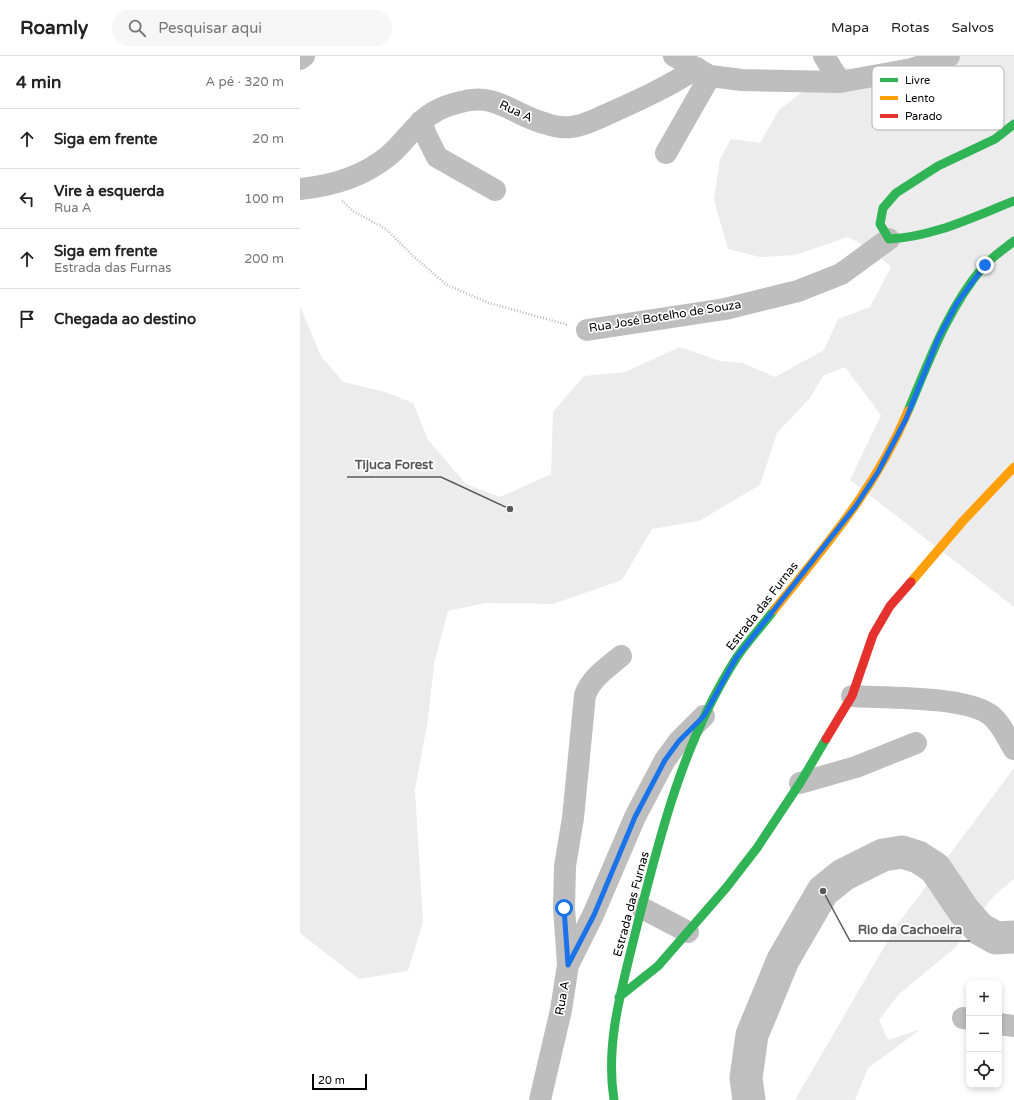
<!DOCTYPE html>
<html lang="pt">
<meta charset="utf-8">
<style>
:root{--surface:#fff;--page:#f6f6f6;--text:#222;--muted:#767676;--line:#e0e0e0}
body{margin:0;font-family:"Varela Round",sans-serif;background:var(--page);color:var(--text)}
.controls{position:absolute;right:12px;bottom:12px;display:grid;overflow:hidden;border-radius:8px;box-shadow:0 2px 6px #0003}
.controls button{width:36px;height:36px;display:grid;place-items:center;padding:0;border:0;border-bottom:1px solid var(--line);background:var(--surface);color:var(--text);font:20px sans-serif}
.scale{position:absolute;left:12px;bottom:10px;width:55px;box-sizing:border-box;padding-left:4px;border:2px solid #000;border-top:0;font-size:11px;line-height:14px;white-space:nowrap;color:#000;-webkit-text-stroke:3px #fff;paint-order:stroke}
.stop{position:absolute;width:12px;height:12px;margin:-9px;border:3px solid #1a73e8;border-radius:50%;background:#fff}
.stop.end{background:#1a73e8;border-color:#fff;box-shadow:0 1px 4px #0008}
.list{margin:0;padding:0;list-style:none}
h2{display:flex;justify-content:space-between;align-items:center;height:52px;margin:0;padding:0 16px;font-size:17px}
h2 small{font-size:13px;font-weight:400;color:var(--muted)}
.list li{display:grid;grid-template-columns:26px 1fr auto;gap:12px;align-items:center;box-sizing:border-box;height:60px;padding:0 16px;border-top:1px solid var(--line)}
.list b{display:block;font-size:15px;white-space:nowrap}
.list p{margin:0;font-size:13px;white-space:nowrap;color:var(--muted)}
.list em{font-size:13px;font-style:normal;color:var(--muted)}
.icon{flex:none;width:22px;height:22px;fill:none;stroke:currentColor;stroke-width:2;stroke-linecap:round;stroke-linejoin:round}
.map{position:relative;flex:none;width:714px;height:1044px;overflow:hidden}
header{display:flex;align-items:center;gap:24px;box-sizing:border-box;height:56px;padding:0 20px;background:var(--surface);border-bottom:1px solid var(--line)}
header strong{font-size:19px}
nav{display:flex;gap:22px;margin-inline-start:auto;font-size:14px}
.search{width:280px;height:36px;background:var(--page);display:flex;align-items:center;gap:10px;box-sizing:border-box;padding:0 14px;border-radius:22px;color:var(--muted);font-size:15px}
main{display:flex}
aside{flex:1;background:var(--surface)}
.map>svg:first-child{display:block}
</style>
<header>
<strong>Roamly</strong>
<div class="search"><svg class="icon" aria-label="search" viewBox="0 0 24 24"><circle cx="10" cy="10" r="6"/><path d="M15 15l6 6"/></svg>Pesquisar aqui</div>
<nav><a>Mapa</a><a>Rotas</a><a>Salvos</a></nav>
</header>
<main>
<aside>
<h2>4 min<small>A pé · 320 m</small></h2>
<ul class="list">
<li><svg class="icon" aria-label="ahead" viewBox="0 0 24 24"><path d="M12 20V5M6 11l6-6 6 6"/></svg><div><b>Siga em frente</b></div><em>20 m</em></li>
<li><svg class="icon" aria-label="left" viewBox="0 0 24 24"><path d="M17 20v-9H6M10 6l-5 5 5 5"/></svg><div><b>Vire à esquerda</b><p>Rua A</p></div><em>100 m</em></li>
<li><svg class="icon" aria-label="ahead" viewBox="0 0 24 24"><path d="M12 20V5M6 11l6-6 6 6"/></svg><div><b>Siga em frente</b><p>Estrada das Furnas</p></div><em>200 m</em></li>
<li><svg class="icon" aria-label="arrive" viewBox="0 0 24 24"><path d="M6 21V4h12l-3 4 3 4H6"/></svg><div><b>Chegada ao destino</b></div></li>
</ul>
</aside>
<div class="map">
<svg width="714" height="1044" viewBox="0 0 714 1044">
<rect width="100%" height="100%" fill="#fff"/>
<path fill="#ececec" d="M631,0h83v551l-164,-127 31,-65 -36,-48 -22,9 -13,22 -33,35 -17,52 -61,36 -47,8 -30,51 -69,24 -68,-1 -37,8 -14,53 -6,55 -13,71 8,132 -15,49 -49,8 -59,-46v-627l21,50 22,26 42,10 28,11 15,37 38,44 34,13 51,-23 2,-62 31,-36 41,-4 55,-25 40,14 23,2 32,14 49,-27 14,-31 32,-12 21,-40 -21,-18 -22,-12 -53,18 -35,2 -32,-8 -14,-49 6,-41 11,-20 29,4 19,-33 35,-27 30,-16 25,6z
M714,712v111l-18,15 -27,32 -14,22 -56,46 -20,26 9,20 33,-11 -53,39 -13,32h-60l102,-175z"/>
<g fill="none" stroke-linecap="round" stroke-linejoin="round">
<path stroke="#bfbfbf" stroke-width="33" d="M449,1044l-3,-22 6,-43 31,-75 40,-69 20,-16 40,-20 19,-3 16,5 17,11 29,43 16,18 16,9 18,-1"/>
<path stroke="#b9b9b9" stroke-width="2.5" stroke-dasharray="1 2" stroke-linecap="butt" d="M42,145l11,10 33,18 27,27 34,29 42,18 79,22"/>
<path stroke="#bebebe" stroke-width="22" d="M374,0l36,20 32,4 98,2 72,-13 37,-13
M524,0l16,26
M0,3l4,-3
M121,65l5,14 11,22 58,33
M366,97l44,-77
M0,133c31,-3 62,-12 87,-32 13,-10 22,-24 34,-35 10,-10 26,-17 40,-20 35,-10 52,13 83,21 8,3 18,5 27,4 13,-1 25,-8 37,-13 31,-14 60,-27 89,-46
M287,274l138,-21 73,-18 43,-17 48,-35
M552,640c34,2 110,0 137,18 11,7 18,24 25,35
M500,727l56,-16 60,-24
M342,852l46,24
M268,908l-4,-56 1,-42 8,-48 12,-123c7,-18 22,-27 36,-39
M663,962l6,1
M699,968l15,2
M240,1044l21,-90 7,-45 25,-50 42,-98 30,-57 14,-19 25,-25"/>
<path stroke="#30b455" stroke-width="9" d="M714,68l-19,15 -57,27 -42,27 -13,15 -3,16 9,15c44,-2 84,-22 125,-38
M608,355c21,-50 40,-103 75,-144 9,-10 21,-18 31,-26
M319,941l39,-31 68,-78 31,-40 43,-65 26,-44
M314,1044c-9,-57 8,-112 21,-166 24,-96 48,-193 102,-277 11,-16 25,-31 37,-47"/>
<path stroke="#ff9f0a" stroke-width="9" d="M611,526l52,-61 51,-54
M474,554c52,-65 102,-122 134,-199"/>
<path stroke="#e5322d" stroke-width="9" d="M526,683l26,-43 21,-61 17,-29 21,-24"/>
</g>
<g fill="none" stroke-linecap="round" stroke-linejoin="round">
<path stroke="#1a73e8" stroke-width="5" d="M264,852l4,57 26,-50 41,-98 30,-57 14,-19 25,-25 32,-58 119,-151 23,-35 28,-53 32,-80 19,-36 28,-38"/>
</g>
<g text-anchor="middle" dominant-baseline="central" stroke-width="3.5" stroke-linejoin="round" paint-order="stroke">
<g font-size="12" fill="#000" stroke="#fff">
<text transform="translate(216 55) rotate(25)">Rua A</text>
<text transform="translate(365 260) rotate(-9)">Rua José Botelho de Souza</text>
<text transform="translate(462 550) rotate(-52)">Estrada das Furnas</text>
<text transform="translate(331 848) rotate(-75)">Estrada das Furnas</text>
<text transform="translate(262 942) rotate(-80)">Rua A</text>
</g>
</g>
<rect x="572" y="10" width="132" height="64" rx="6" fill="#fff" stroke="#b2b2b2" stroke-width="1"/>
<rect x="580" y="22" width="18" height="4" fill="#30b455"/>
<rect x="580" y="40" width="18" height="4" fill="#ff9f0a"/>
<rect x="580" y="58" width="18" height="4" fill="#e5322d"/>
<g font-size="11" fill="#000">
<text x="605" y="28">Livre</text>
<text x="605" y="46">Lento</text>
<text x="605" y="64">Parado</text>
</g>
<path fill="none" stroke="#595959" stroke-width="1.5" d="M210 453L141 421H47M523 835L550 885H670"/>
<g fill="#595959" stroke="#fff" stroke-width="1.5">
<circle cx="210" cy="453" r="4"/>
<circle cx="523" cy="835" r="4"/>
</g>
<g font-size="13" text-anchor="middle" font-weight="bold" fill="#595959" stroke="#fff" stroke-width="3.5" stroke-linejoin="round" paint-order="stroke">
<text x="94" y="413">Tijuca Forest</text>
<text x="610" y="878">Rio da Cachoeira</text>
</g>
</svg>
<div class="controls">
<button>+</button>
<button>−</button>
<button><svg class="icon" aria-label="locate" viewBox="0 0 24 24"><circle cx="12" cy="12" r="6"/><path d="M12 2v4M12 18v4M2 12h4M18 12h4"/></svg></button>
</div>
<div class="scale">20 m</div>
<div class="stop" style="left:264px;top:852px"></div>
<div class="stop end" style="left:685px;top:209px"></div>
</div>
</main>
